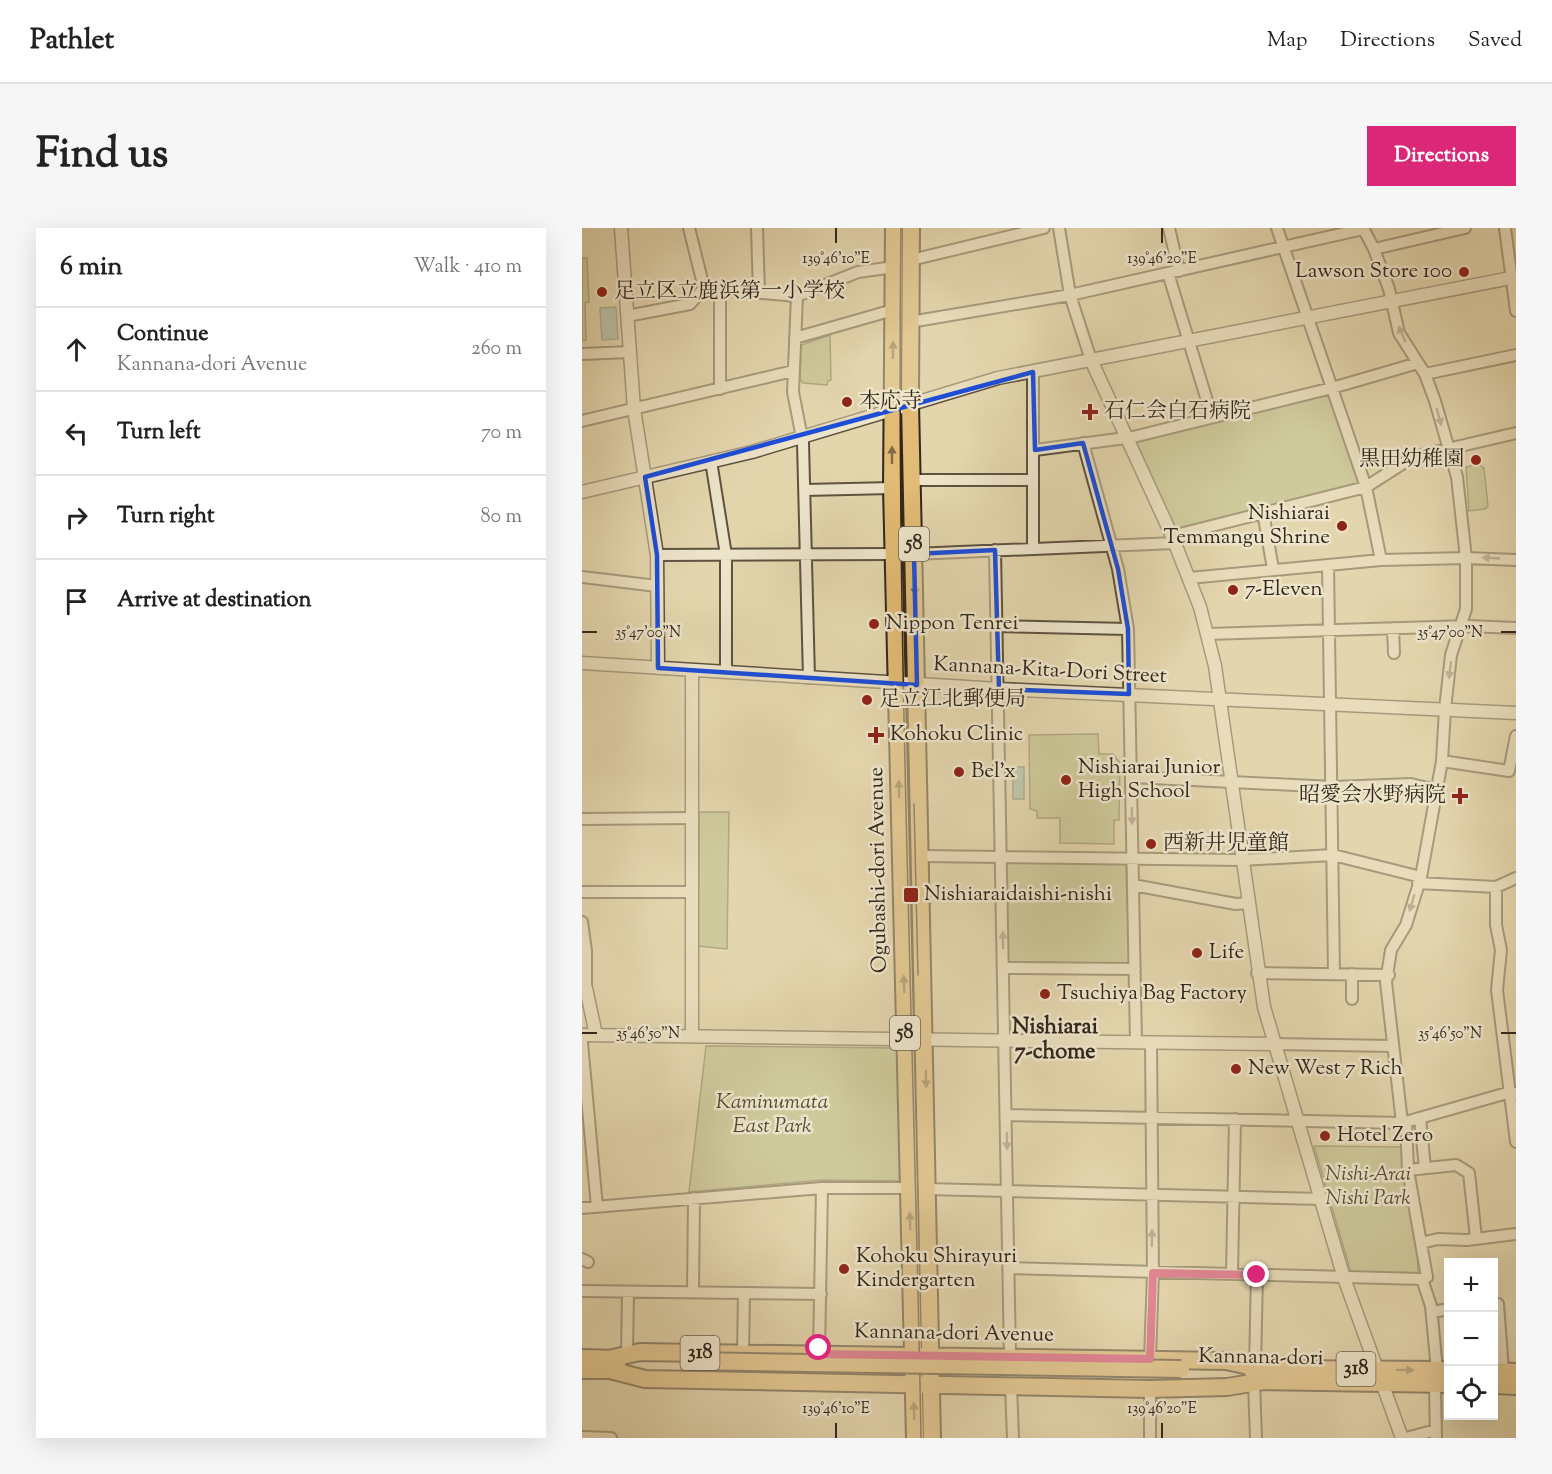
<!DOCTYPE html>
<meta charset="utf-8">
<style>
:root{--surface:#fff;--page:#f6f6f6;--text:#222;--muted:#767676;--line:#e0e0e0;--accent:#db2777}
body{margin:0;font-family:"Sorts Mill Goudy","Noto Serif JP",serif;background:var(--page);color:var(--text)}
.controls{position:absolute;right:18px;bottom:18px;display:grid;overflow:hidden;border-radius:0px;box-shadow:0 6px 24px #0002}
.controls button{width:54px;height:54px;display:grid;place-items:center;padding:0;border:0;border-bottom:2px solid var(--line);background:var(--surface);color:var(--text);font:30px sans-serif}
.stop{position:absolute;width:18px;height:18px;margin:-14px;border:4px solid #db2777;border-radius:50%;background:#fff}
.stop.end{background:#db2777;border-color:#fff;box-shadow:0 2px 6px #0008}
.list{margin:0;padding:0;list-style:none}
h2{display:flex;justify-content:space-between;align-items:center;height:78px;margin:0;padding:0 24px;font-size:26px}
h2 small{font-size:20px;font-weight:400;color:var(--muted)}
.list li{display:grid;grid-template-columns:39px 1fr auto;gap:18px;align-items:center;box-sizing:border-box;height:84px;padding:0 24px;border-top:2px solid var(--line)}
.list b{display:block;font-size:22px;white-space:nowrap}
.list p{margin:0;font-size:20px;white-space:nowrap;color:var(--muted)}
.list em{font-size:20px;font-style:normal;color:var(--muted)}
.icon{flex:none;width:33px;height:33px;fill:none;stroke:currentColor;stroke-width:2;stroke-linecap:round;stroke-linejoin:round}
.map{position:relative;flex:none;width:934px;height:1210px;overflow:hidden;border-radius:0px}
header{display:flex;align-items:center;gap:36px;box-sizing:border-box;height:84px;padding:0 30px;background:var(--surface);border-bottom:2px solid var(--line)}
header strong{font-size:28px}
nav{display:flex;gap:33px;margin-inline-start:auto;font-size:21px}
.intro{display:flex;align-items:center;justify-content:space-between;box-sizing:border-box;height:144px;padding:0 36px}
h1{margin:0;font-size:42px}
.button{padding:15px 27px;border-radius:0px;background:var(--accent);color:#fff;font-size:21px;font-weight:700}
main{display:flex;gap:36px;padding:0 36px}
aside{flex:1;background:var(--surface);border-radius:0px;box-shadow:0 6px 24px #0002}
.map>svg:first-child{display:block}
</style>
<header>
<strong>Pathlet</strong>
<nav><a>Map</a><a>Directions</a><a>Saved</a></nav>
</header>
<div class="intro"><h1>Find us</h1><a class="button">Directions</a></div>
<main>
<aside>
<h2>6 min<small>Walk · 410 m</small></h2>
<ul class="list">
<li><svg class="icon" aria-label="ahead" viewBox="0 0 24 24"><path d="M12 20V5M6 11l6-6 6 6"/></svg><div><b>Continue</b><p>Kannana-dori Avenue</p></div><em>260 m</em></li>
<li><svg class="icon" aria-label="left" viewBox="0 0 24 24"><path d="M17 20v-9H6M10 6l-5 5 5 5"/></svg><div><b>Turn left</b></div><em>70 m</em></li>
<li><svg class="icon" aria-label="right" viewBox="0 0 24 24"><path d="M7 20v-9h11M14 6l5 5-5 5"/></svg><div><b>Turn right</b></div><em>80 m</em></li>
<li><svg class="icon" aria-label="arrive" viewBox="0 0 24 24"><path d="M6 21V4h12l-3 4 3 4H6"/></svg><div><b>Arrive at destination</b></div></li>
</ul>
</aside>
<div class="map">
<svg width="934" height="1210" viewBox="0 0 934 1210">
<rect width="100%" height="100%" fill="#e3d6ad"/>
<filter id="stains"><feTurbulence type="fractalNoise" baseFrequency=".00333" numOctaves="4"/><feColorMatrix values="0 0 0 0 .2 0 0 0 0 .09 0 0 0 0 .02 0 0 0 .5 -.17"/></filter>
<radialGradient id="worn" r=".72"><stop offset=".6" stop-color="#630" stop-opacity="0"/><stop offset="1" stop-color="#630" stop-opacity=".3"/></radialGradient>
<path fill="#b5bd88" stroke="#747252" stroke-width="1.5" d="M0,30h5l2,44 -4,1 1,37 -4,1z
M248,107l1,45 -3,1 -1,4 -24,-2 -3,-4 1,-34z
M749,164l29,92 -186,47 -38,-85 3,-5z
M896,236l6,4 4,38 -3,3 -16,2 -3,-44z
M516,506l1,20h14l7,9 -1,57h-5v24l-54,-1v-25h-23v-7l-7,-2 -1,-74z
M117,584h30l-2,137 -29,-3z
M427,634l117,2 3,98 -4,3 -115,-1 -2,-4 -2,-95z
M124,818l189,2 5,4 2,129 -80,-1 -133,12z
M732,918l89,1 14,97 1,30 -67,-2z"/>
<path fill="#95b9aa" stroke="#6d7f71" stroke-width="1.5" d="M34,79l2,32 -16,1 -2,-32z
M431,539h11v32h-11z"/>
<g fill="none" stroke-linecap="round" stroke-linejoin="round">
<defs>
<path id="minor" d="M107,0l15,60
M175,0l2,65
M477,0l11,67 21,65
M587,0l10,43
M695,0l89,259 15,73
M781,0l11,21 15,40 10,44 26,41 10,27 22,76 9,81v51l-15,46 -6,54 -3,52 -21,116 -15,48 -15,25 -5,32 16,141
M923,0l11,83
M792,21l91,-21
M329,32l133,-32
M586,45l44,144
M138,61v100
M215,68l-4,96 10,51 6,235
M45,88l63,-12 14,-16 93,8 61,-24 36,-5
M328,94l160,-27 293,-66
M213,110l98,-28
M0,126l48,-2
M451,144v176
M843,146l91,-19
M0,193l211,-50
M501,215l35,126 10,60 8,414
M453,222l98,-13 199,-49 86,-25
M129,233l15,94v117
M330,252h121
M223,262l87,-2
M681,284l10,57
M590,308l194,-49 47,-30 103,-24
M413,322l15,807
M332,326l261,-11
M75,327l237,-1
M746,337l6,409
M0,349l75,9
M607,350l192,-18 85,-2 50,2
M415,398l131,3
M811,400l1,25
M626,406l260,-8 48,2
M860,533l67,10 7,-35
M550,549l201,10 78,-3 25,6
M0,591l110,-1
M340,628l320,4 91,-5 88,22
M836,655l78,4 20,-9
M551,657l103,19 12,-1
M914,659v38l5,25 -4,40 19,152
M0,664h110
M0,694l4,29v37
M421,740l132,1
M675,745l132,2
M770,746v25
M0,815l15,164
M693,816l117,2
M425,887l395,8 105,-30h9
M838,890l5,50
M826,942l48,-5 13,8 7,65
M344,961l396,10
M0,980l240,-20h87
M839,1015l17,-4 29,1 49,-6
M0,1031l6,3
M428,1040l412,11 5,-2 -19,-107 -2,-48
M650,1046l3,-155
M840,1051l9,27 6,64
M0,1063l239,3
M111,1064l1,-94
M912,1077l4,-1 5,67
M850,1084l17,-3
M161,1125l1,-59
M45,1126l1,-62
M237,1126l3,-166
M568,1131l3,-86 -2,-230
M673,1139l2,-92
M672,1155l2,55
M853,1156l1,54
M429,1158l2,52
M568,1161v49
M0,1209l29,1
M824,1210l30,-8"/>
<path id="tertiary" d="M39,0l13,181 23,146 1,113
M509,132l81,176 28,71 15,59 49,341 80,271 58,160
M0,264l170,-40 246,-74 518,-101
M0,435l417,26 517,24
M110,442v366
M4,760l10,47
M0,807l693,9"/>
<path id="primary" d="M312,0l-2,260 23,950
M329,0l-1,175 22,1035
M0,1130l37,1
M26,1131l32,-7 586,9 37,8
M669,1141l198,1
M0,1142h37
M28,1142l35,9 505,10 77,-2 37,-6
M912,1143l22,1
M672,1153l195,3
M912,1157l22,1"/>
</defs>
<use href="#minor" stroke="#5e5340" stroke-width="14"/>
<use href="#tertiary" stroke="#5e5340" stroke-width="15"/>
<use href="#primary" stroke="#32271c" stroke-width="20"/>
<use href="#minor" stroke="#ede4ca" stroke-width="10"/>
<use href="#tertiary" stroke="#ede4ca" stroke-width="12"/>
<use href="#primary" stroke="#e2bb76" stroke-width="16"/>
<path stroke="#32271c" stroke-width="1.5" d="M319,0c-5,404 13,807 20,1210
M332,576l4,171"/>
<defs>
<path id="primary-bridge" d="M110,1133l489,8"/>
</defs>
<use href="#primary-bridge" stroke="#32271c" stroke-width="20" stroke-linecap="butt"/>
<use href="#primary-bridge" stroke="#e2bb76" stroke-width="16"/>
</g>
<defs><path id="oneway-solid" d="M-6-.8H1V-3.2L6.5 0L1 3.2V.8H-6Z" transform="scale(1.5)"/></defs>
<g fill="#908673">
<use href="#oneway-solid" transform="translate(820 106) rotate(-114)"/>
<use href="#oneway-solid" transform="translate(857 189) rotate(75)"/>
<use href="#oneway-solid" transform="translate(909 330) rotate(-177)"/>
<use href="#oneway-solid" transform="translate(868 442) rotate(97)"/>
<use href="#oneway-solid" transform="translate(550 588) rotate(89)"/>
<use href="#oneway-solid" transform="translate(830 675) rotate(106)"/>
<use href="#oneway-solid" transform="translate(421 712) rotate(-91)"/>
<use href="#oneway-solid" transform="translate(425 913) rotate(89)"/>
<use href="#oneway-solid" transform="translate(570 1010) rotate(-89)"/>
</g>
<g fill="#816a44">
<use href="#oneway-solid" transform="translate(311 122) rotate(-89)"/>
<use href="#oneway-solid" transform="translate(310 227) rotate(-90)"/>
<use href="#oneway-solid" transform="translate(333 359) rotate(89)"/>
<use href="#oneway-solid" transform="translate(317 561) rotate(-91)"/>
<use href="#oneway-solid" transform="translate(322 756) rotate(-92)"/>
<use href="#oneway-solid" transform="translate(344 851) rotate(89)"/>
<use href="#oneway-solid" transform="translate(328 993) rotate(-91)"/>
<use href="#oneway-solid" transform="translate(823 1142) rotate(1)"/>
<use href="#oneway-solid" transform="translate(332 1183) rotate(-92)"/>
</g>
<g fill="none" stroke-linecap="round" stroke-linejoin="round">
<path stroke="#db2777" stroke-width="8" d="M237,1120v6l331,5 3,-86 104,2"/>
</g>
<path d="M0 0H934V1210H0ZM451,144l2,78 48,-7 35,126 10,60 1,65 -130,-5 -4,-139 -81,4 3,131 -259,-17 -1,-113 -12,-78z" fill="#e3d6ad" fill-opacity=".55" fill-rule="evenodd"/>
<path fill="none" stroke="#1d4ed8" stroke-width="4.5" stroke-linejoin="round" d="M451,144l2,78 48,-7 35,126 10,60 1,65 -130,-5 -4,-139 -81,4 3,131 -259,-17 -1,-113 -12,-78z"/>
<path fill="none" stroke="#32271c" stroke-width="2" d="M254,0v15M580,0v15M0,404h15M919,404h15M0,805h15M919,805h15M254,1195v15M580,1195v15"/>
<g fill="#8f2418" stroke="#ede4ca" stroke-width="2">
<circle cx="882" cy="44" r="6"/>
<circle cx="20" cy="64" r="6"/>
<circle cx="265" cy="174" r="6"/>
<path d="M505 175h6v6h6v6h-6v6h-6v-6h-6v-6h6z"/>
<circle cx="894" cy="232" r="6"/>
<circle cx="760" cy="298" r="6"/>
<circle cx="651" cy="362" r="6"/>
<circle cx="292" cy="396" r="6"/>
<circle cx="285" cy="472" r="6"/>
<path d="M291 498h6v6h6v6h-6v6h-6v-6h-6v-6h6z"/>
<circle cx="377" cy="544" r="6"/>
<circle cx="484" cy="552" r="6"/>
<path d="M875 559h6v6h6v6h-6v6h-6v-6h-6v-6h6z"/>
<circle cx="569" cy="616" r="6"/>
<rect x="321" y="659" width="16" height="16" rx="3"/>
<circle cx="615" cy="725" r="6"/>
<circle cx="463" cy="766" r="6"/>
<circle cx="654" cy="841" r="6"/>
<circle cx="743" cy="908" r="6"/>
<circle cx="262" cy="1041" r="6"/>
</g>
<g text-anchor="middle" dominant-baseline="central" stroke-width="5" stroke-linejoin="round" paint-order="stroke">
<g fill="#ede4ca" stroke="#6a6050" stroke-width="1.5">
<rect x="317" y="299" width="30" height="34" rx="4.5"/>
<rect x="308" y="788" width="30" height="34" rx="4.5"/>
<rect x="98.5" y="1108" width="39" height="34" rx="4.5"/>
<rect x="754.5" y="1124" width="39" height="34" rx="4.5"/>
</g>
<g font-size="20" font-weight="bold" fill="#32271c">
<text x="332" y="316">58</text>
<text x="323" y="805">58</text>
<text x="118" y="1125">318</text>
<text x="774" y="1141">318</text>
</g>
<g font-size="21" fill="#32271c" stroke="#ede4ca" text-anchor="start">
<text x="870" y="44" text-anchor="end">Lawson Store 100</text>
<text x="32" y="64">足立区立鹿浜第一小学校</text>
<text x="277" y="174">本応寺</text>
<text x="522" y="184">石仁会白石病院</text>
<text x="882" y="232" text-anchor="end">黒田幼稚園</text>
<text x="748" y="286" text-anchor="end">Nishiarai<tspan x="748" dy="24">Temmangu Shrine</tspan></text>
<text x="663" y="362">7-Eleven</text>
<text x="304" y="396">Nippon Tenrei</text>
<text x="297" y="472">足立江北郵便局</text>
<text x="308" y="507">Kohoku Clinic</text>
<text x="496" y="540">Nishiarai Junior<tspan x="496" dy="24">High School</tspan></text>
<text x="389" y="544">Bel'x</text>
<text x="864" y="568" text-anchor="end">昭愛会水野病院</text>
<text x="581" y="616">西新井児童館</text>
<text x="342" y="667">Nishiaraidaishi-nishi</text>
<text x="627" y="725">Life</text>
<text x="475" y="766">Tsuchiya Bag Factory</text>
<text x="666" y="841">New West 7 Rich</text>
<text x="755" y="908">Hotel Zero</text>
<text x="274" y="1029">Kohoku Shirayuri<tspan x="274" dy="24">Kindergarten</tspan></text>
</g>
<g font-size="21" fill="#32271c" stroke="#ede4ca">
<text transform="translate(468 443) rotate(3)">Kannana-Kita-Dori Street</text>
<text transform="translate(297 642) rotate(-91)">Ogubashi-dori Avenue</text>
<text transform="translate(372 1106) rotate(1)">Kannana-dori Avenue</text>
<text transform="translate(679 1130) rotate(1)">Kannana-dori</text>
</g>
<g font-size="21" font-style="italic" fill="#534c37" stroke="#ede4ca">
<text x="190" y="875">Kaminumata<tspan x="190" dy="24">East Park</tspan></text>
<text x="786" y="947">Nishi-Arai<tspan x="786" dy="24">Nishi Park</tspan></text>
</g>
<g font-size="22" font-weight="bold" fill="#32271c" stroke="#ede4ca">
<text x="473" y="800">Nishiarai<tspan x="473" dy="25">7-chome</tspan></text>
</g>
</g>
<g font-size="15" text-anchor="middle" fill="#32271c" stroke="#ede4ca" stroke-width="5" stroke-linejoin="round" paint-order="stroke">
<text x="254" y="35">139°46'10"E</text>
<text x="580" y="35">139°46'20"E</text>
<text x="66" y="409">35°47'00"N</text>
<text x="868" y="409">35°47'00"N</text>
<text x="66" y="810">35°46'50"N</text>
<text x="868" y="810">35°46'50"N</text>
<text x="254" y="1185">139°46'10"E</text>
<text x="580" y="1185">139°46'20"E</text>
</g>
<rect width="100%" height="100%" filter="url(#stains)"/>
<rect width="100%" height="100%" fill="url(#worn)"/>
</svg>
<div class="controls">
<button>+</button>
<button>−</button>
<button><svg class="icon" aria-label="locate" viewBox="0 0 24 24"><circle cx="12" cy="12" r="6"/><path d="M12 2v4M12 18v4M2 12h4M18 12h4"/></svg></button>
</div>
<div class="stop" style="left:237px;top:1120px"></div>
<div class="stop end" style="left:675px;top:1047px"></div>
</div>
</main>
